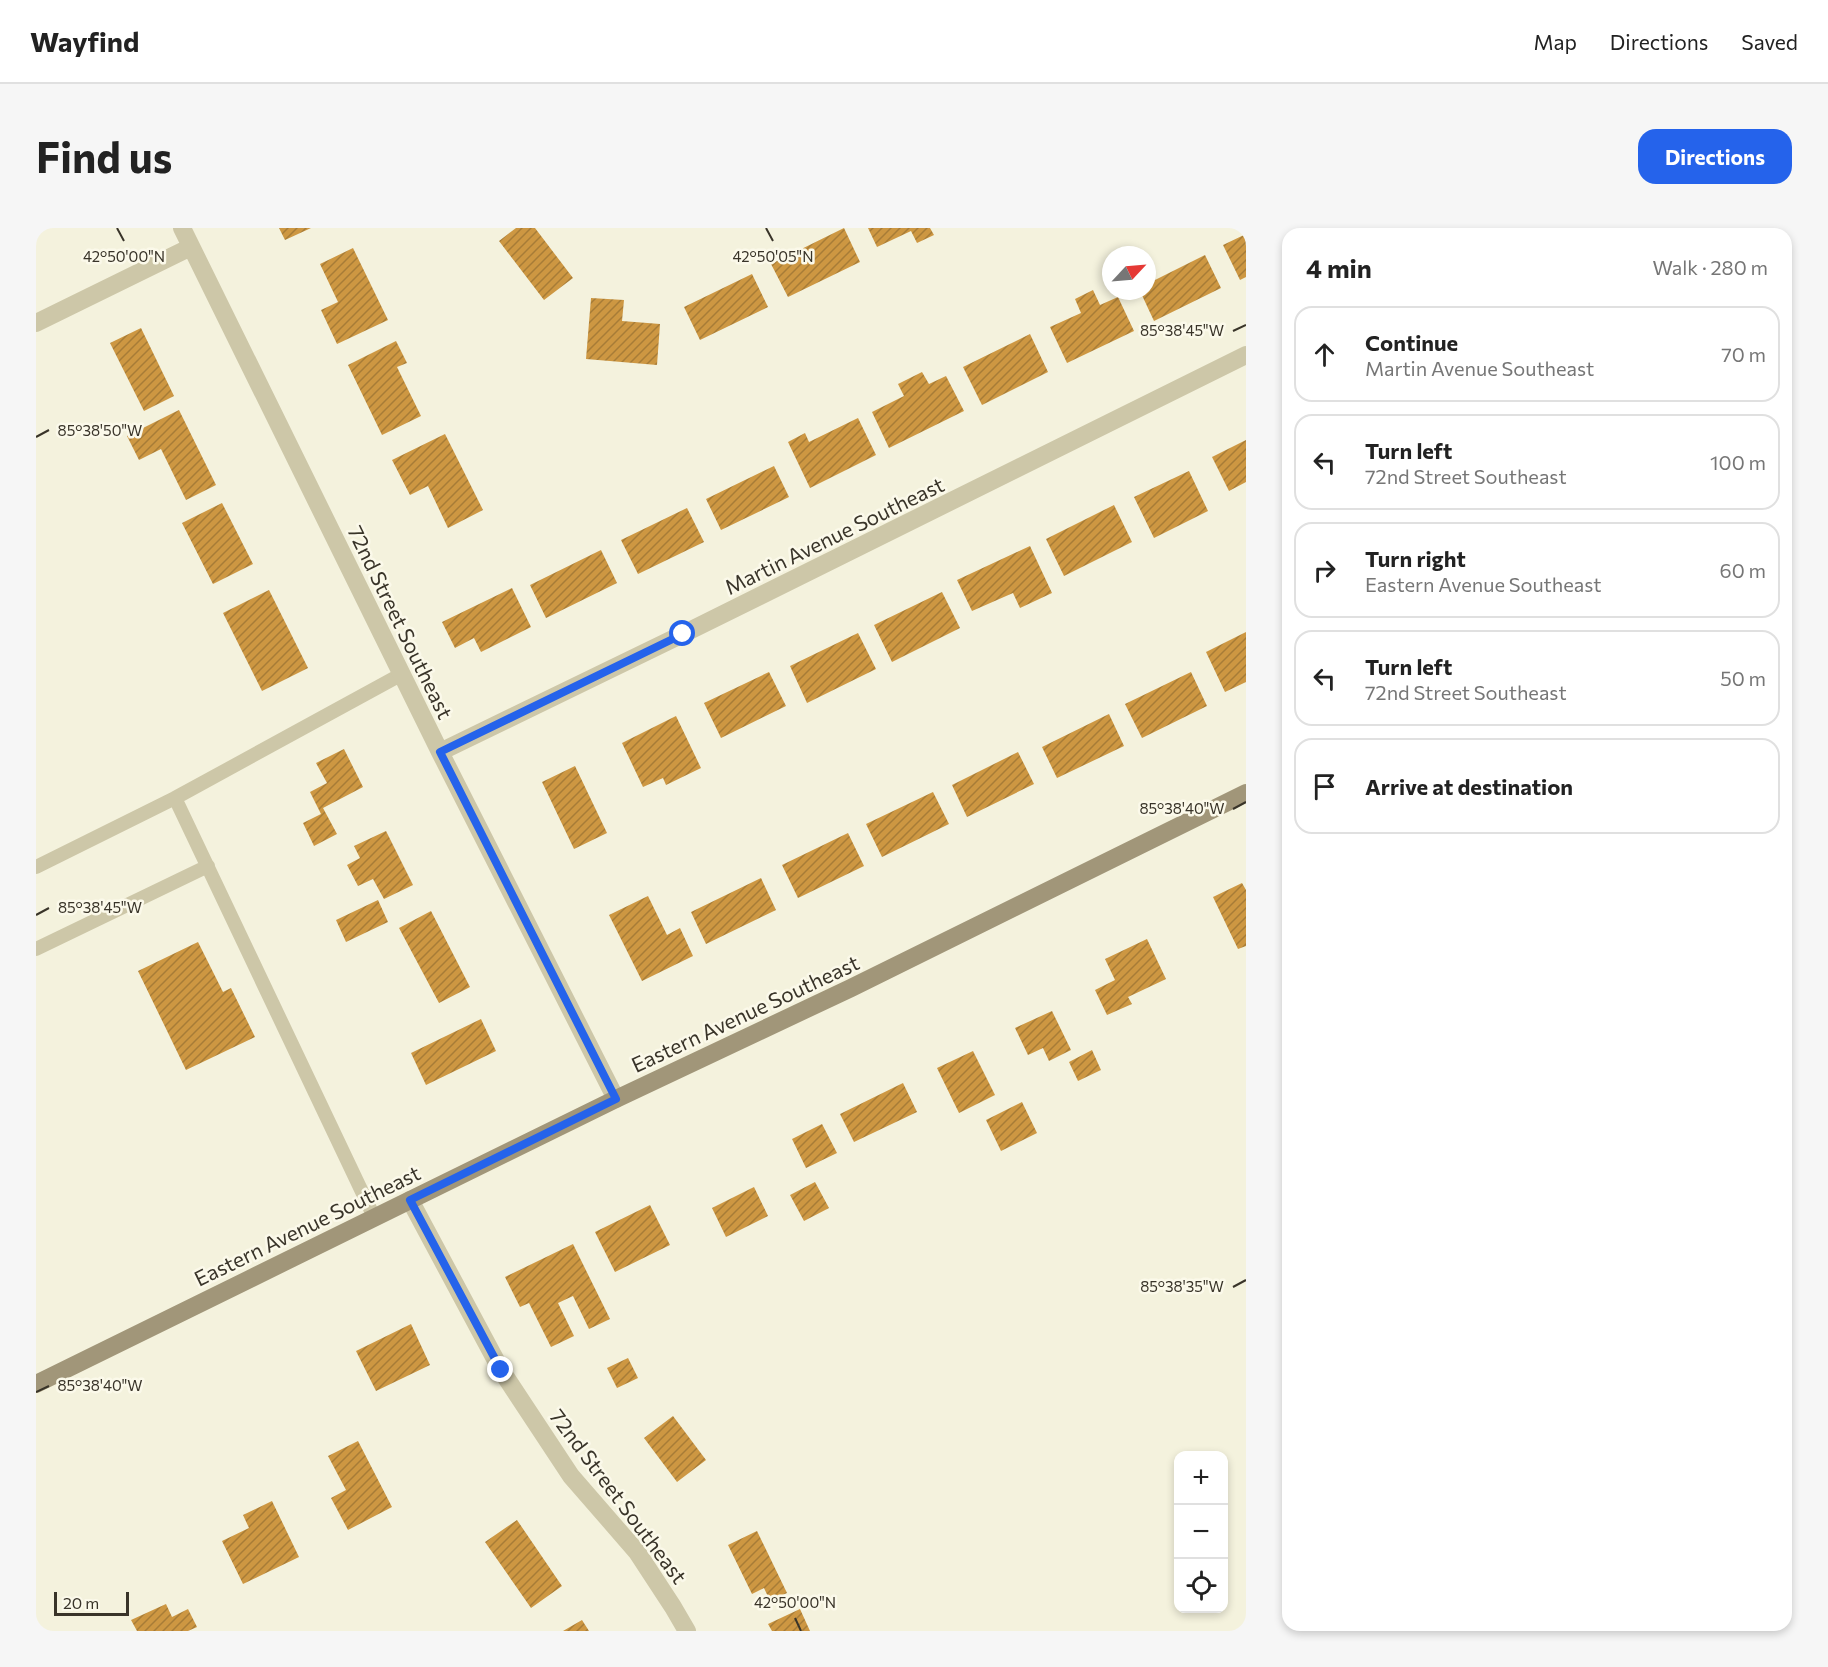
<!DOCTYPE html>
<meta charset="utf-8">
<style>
:root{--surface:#fff;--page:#f6f6f6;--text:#222;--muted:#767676;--line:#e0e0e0;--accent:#2563eb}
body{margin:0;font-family:Commissioner,sans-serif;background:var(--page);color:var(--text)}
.controls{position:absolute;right:18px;bottom:18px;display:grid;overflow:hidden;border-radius:12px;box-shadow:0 3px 9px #0003}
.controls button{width:54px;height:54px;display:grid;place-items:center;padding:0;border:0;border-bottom:2px solid var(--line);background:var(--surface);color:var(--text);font:30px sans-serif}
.compass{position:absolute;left:1066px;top:18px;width:54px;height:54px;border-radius:50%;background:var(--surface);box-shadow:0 3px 9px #0003;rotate:64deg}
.scale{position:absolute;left:18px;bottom:15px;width:75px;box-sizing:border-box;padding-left:6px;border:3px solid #393429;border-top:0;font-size:16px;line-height:21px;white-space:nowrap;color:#393429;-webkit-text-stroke:4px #fbf9ea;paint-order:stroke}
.stop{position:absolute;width:18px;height:18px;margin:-14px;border:4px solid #2563eb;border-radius:50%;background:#fff}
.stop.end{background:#2563eb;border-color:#fff;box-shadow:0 2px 6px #0008}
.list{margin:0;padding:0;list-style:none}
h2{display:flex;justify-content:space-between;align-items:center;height:78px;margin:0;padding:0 24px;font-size:26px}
h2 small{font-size:20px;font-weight:400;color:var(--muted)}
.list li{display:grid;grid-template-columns:39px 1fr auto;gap:18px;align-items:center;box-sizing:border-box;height:96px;margin:0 12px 12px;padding:0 12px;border:2px solid var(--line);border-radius:18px}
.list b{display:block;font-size:22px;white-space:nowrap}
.list p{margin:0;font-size:20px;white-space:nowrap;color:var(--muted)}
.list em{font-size:20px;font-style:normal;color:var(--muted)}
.icon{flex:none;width:33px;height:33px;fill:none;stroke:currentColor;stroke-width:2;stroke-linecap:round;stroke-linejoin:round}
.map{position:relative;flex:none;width:1210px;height:1403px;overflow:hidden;border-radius:18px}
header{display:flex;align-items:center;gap:36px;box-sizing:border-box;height:84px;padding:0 30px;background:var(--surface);border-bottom:2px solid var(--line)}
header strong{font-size:28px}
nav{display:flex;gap:33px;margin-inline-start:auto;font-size:21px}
.intro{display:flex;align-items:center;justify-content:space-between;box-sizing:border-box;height:144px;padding:0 36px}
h1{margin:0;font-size:42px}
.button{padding:15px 27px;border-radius:18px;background:var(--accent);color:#fff;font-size:21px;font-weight:700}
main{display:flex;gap:36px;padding:0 36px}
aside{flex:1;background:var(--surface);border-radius:18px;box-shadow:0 3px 9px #0003}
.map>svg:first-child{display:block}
</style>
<header>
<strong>Wayfind</strong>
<nav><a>Map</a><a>Directions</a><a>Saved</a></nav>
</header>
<div class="intro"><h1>Find us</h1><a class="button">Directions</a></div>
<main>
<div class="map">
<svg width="1210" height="1403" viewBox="0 0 1210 1403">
<defs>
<pattern id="building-hatch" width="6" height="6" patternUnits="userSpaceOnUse" patternTransform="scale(1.5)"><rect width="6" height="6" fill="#cd9742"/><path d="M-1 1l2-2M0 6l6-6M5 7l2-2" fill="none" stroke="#a77c37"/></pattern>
</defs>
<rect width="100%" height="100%" fill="#f4f2dd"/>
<path fill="url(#building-hatch)" d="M243,0h32l-26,12z
M480,0h19l38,50 -29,22 -45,-59z
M808,0l16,34 -72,35 -17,-33z
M832,0h62l4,7 -17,8 -6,-12 -34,16z
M1210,6v43l-6,3 -17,-35z
M317,20l35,72 -51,24 -16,-34 17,-8 -18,-38z
M1169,27l16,33 -67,33 -14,-30h7v-7z
M716,46l16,33 -68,33 -16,-33z
M1057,62l7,15 18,-8 16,34 -67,32 -17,-36 31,-14 -6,-14z
M555,70l33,2 -2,21 38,3 -3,41 -71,-6z
M105,100l33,68 -30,15 -34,-68z
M994,106l18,38 -66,33 -19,-38z
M360,113l11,22 -10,4 24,49 -39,19 -34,-70z
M886,144l7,12 17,-8 18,35 -75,37 -17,-36 32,-16 -6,-12z
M143,182l37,75 -30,15 -25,-51 -22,11 -12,-24z
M822,190l18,37 -66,33 -22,-46 17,-9 4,9z
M409,206l38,76 -35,18 -20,-42 -18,9 -18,-35z
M1210,212v42l-17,9 -17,-34z
M738,238l15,31 -68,33 -15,-31z
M1153,243l19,40 -54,27 -20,-41z
M186,275l31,61 -40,20 -31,-61z
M1078,277l18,37 -68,34 -18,-37z
M651,280l17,34 -66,32 -17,-34z
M994,318l22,47 -32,15 -7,-15 -41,18 -15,-31z
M565,322l16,33 -71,35 -16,-33z
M476,360l19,39 -50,25 -7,-14 -19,10 -13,-26z
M233,362l39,78 -46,23 -39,-78z
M906,364l18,36 -68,34 -18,-37z
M1210,404v50l-21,10 -19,-40z
M822,405l18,36 -69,34 -17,-37z
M733,444l17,34 -65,32 -17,-35z
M1155,444l16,34 -65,32 -17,-34z
M1073,486l15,32 -67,32 -15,-31z
M640,488l25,52 -35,17 -3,-7 -20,9 -21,-44z
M308,521l19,38 -40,21 14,26 -23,12 -11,-23 18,-9 -11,-22 17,-9 -11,-20z
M982,524l16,32 -67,33 -15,-32z
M539,538l32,67 -33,16 -32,-67z
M897,564l16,32 -67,33 -16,-33z
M350,603l27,54 -29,14 -11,-20 -15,7 -11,-21 13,-7 -6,-12z
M812,605l16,33 -66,32 -16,-33z
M725,650l15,32 -70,34 -15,-32z
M1206,655l4,7v56l-8,3 -25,-52z
M612,668l19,39 13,-7 13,28 -51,25 -33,-66z
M342,672l10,22 -42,20 -10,-22z
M395,683l39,76 -31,16 -40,-75z
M1111,711l19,40 -38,18 4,7 -25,11 -12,-25 20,-10 -10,-21z
M162,714l25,50 8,-4 24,49 -69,33 -48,-99z
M1016,783l19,39 -22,11 -6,-13 -15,7 -13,-27z
M445,791l15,32 -70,34 -15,-32z
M1056,822l9,20 -23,11 -9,-19z
M937,823l22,44 -36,18 -22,-45z
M867,855l14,29 -63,30 -14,-28z
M986,874l15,31 -36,18 -15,-31z
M786,896l15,29 -31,15 -14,-29z
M779,954l14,26 -25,13 -14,-26z
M718,959l14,29 -42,21 -14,-29z
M614,977l20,40 -55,27 -20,-40z
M537,1016l37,75 -21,10 -16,-33 -15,7 16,33 -23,11 -22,-44 -9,4 -15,-30z
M375,1096l19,41 -54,26 -20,-40z
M592,1130l10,20 -21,10 -10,-20z
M637,1188l33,44 -29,22 -33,-44z
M322,1213l34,66 -44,23 -17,-32 15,-8 -18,-34z
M236,1273l27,56 -56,27 -21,-43 27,-13 -6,-13z
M481,1292l45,66 -31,22 -46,-66z
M721,1303l30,62 -17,8 -6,-13 -12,6 -24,-49z
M130,1376l6,13 16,-8 9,18 -9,4h-51l-6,-11z
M764,1381l10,22h-38l-4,-7z
M546,1392l7,11h-26z"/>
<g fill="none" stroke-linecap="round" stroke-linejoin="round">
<path stroke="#cdc7a8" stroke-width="14" d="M0,639l139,-69
M0,721l172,-83
M338,989l-199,-419 227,-124"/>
<path stroke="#cdc7a8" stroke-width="18" d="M146,0l258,524 176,347
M0,95l155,-76
M404,524l243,-118 563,-279
M374,972l91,170 70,106 66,76 36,55 14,24"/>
<path stroke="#a19679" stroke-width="18" d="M0,1156l580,-285 235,-111 395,-195"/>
</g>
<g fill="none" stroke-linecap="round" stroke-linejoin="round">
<path stroke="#2563eb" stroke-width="8" d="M465,1142l-91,-170 206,-101 -176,-347 243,-118"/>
</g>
<path fill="none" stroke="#393429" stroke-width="2" d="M81,0l7,13M730,0l7,13M1197,103l13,-6M0,209l13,-7M1197,581l13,-7M0,687l13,-7M1197,1059l13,-7M0,1164l13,-6M759,1390l6,13"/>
<g text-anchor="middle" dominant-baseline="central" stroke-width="5" stroke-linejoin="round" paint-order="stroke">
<g font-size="21" fill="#393429" stroke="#fbf9ea">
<text transform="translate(798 307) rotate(-26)">Martin Avenue Southeast</text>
<text transform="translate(365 394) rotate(64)">72nd Street Southeast</text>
<text transform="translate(709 785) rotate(-25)">Eastern Avenue Southeast</text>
<text transform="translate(271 997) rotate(-26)">Eastern Avenue Southeast</text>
<text transform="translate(583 1268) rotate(53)">72nd Street Southeast</text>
</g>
</g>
<g font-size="15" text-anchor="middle" fill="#393429" stroke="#fbf9ea" stroke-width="5" stroke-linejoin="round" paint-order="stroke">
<text x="88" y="34">42°50'00"N</text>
<text x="737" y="34">42°50'05"N</text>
<text x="1146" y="108">85°38'45"W</text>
<text x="64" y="208">85°38'50"W</text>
<text x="1146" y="586">85°38'40"W</text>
<text x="64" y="685">85°38'45"W</text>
<text x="1146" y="1064">85°38'35"W</text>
<text x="64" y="1163">85°38'40"W</text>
<text x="759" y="1380">42°50'00"N</text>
</g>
</svg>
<div class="controls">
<button>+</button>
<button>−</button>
<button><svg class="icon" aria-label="locate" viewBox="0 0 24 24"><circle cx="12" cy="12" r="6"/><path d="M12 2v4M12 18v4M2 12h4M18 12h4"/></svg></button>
</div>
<svg class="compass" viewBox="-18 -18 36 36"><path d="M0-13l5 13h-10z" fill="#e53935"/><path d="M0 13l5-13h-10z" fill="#767676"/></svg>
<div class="scale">20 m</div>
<div class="stop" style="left:647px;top:406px"></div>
<div class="stop end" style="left:465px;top:1142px"></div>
</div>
<aside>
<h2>4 min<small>Walk · 280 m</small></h2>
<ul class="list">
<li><svg class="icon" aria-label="ahead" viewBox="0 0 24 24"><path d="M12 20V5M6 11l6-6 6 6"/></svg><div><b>Continue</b><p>Martin Avenue Southeast</p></div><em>70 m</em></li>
<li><svg class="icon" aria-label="left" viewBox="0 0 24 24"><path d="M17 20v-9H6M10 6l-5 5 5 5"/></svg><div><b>Turn left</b><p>72nd Street Southeast</p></div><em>100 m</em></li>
<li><svg class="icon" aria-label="right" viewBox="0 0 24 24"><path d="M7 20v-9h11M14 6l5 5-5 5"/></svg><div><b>Turn right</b><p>Eastern Avenue Southeast</p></div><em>60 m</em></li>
<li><svg class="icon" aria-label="left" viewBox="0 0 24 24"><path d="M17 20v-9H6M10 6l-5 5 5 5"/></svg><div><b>Turn left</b><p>72nd Street Southeast</p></div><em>50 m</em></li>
<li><svg class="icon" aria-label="arrive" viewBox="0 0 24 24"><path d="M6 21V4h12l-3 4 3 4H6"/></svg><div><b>Arrive at destination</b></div></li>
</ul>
</aside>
</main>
